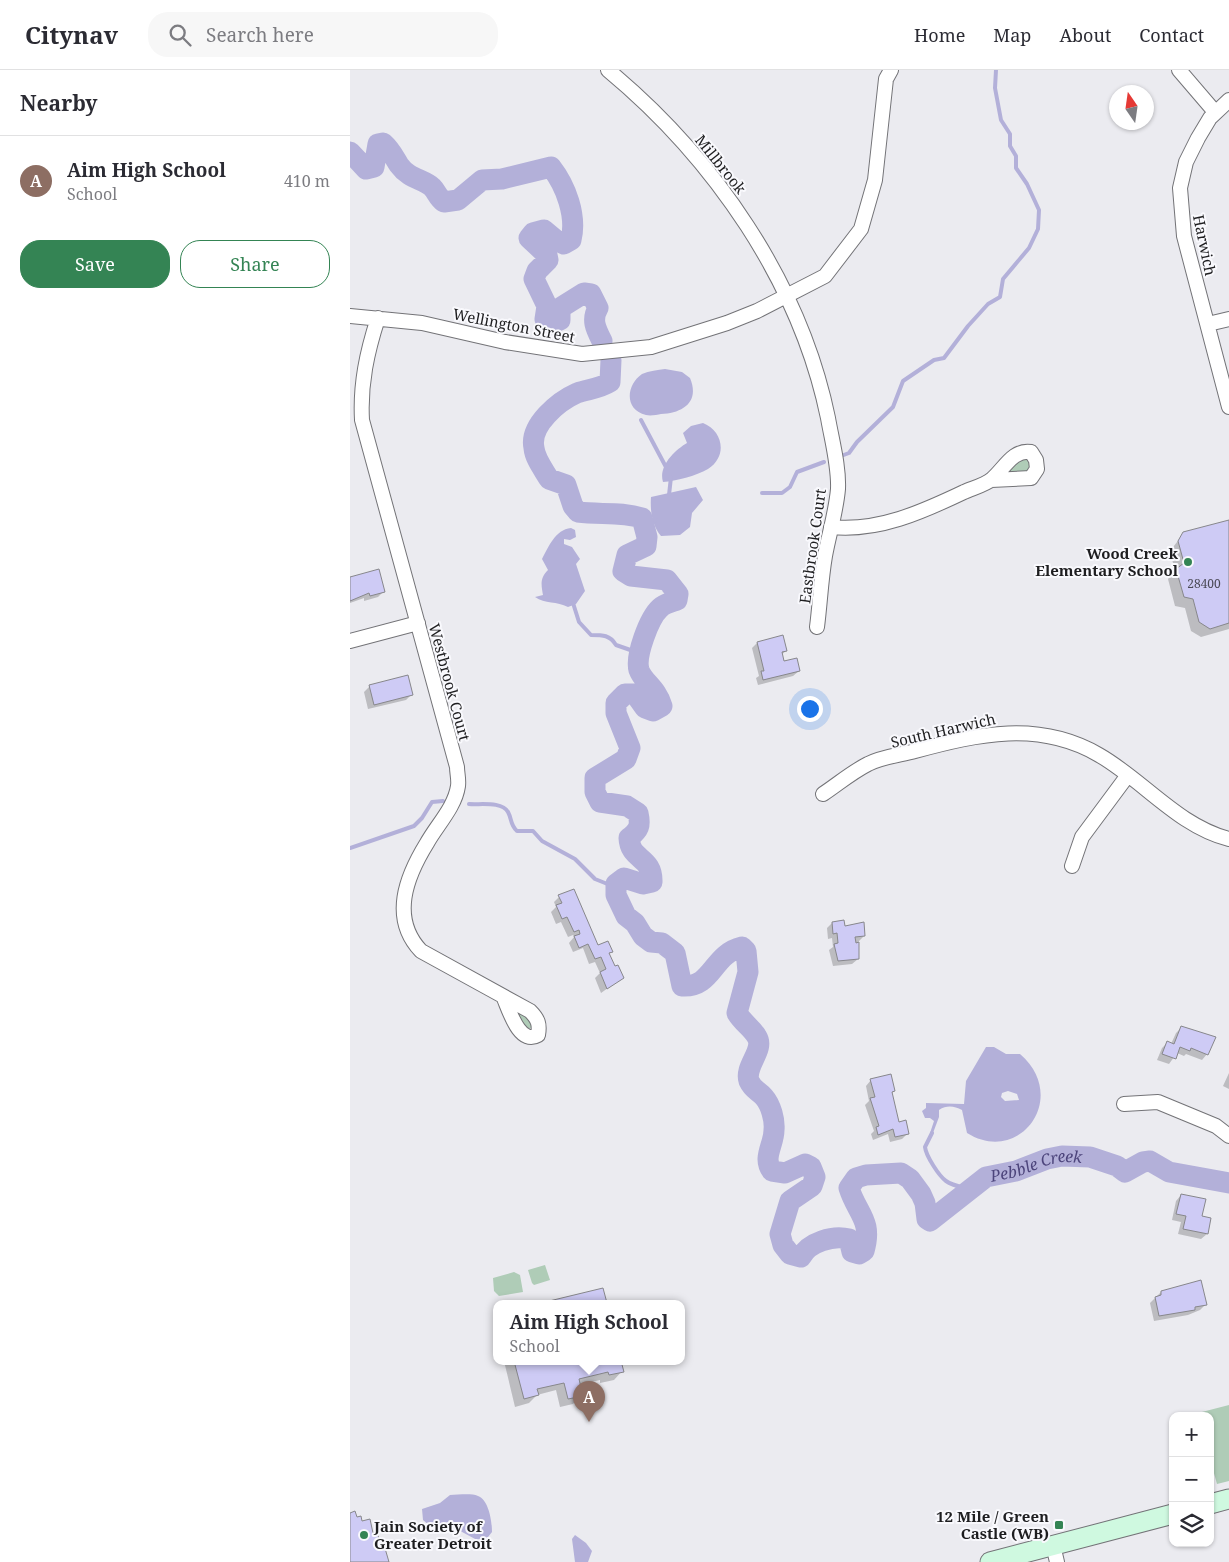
<!DOCTYPE html>
<meta charset="utf-8">
<style>
:root{--surface:#fff;--page:#f7f7f7;--text:#2b2b33;--muted:#7c7c81;--line:#e1e1e2;--accent:#348454}
body{margin:0;font-family:"Noto Serif",serif;background:var(--page);color:var(--text)}
.controls{position:absolute;right:15px;bottom:15px;display:grid;overflow:hidden;border-radius:10px;box-shadow:0 1px 4px #0004}
.controls button{width:45px;height:45px;display:grid;place-items:center;padding:0;border:0;border-bottom:1px solid var(--line);background:var(--surface);color:var(--text);font:25px sans-serif}
.compass{position:absolute;left:759px;top:15px;width:45px;height:45px;border-radius:50%;background:var(--surface);box-shadow:0 1px 4px #0004;rotate:347deg}
.you{position:absolute;left:459px;top:638px;width:18px;height:18px;margin:-12px;border:4px solid #fff;border-radius:50%;background:#1a73e8;box-shadow:0 0 0 8px #1a73e833}
.badge{display:grid;place-items:center;width:32px;height:32px;border-radius:50%;background:var(--accent);color:#fff;font-size:16px;font-weight:700}
.pin{position:absolute;translate:-50% -41px;filter:drop-shadow(0 1px 2px #0008)}
.pin::after{content:'';position:absolute;top:26px;width:18px;height:15px;background:inherit;clip-path:polygon(0 0,100% 0,50% 100%)}
.popup{position:absolute;left:143px;top:1230px;width:192px;height:65px;box-sizing:border-box;display:grid;place-content:center;border-radius:10px;background:var(--surface);filter:drop-shadow(0 1px 4px #0005);font-size:16px;white-space:nowrap;color:var(--muted)}
.popup b{font-size:19px;color:var(--text)}
.popup::after{content:'';position:absolute;left:50%;top:100%;margin-left:-10px;border:10px solid transparent;border-top-color:var(--surface)}
.list{margin:0;padding:0;list-style:none}
h2{display:flex;justify-content:space-between;align-items:center;height:65px;margin:0;padding:0 20px;font-size:21px}
h2 small{font-size:16px;font-weight:400;color:var(--muted)}
.list li{display:grid;grid-template-columns:32px 1fr auto;gap:15px;align-items:center;box-sizing:border-box;height:90px;padding:0 20px;border-top:1px solid var(--line)}
.list b{display:block;font-size:19px;white-space:nowrap}
.list p{margin:0;font-size:16px;white-space:nowrap;color:var(--muted)}
.list em{font-size:16px;font-style:normal;color:var(--muted)}
.actions{display:flex;gap:10px;padding:15px 20px}
.actions a{flex:1;padding:11px 0;border:1px solid var(--accent);border-radius:20px;text-align:center;font-size:18px;color:var(--accent)}
.actions .main{background:var(--accent);color:#fff}
.icon{flex:none;width:28px;height:28px;fill:none;stroke:currentColor;stroke-width:2;stroke-linecap:round;stroke-linejoin:round}
.map{position:relative;flex:none;width:879px;height:1492px;overflow:hidden}
header{display:flex;align-items:center;gap:30px;box-sizing:border-box;height:70px;padding:0 25px;background:var(--surface);border-bottom:1px solid var(--line)}
header strong{font-size:24px}
nav{display:flex;gap:28px;margin-inline-start:auto;font-size:18px}
.search{width:350px;height:45px;background:var(--page);display:flex;align-items:center;gap:12px;box-sizing:border-box;padding:0 18px;border-radius:20px;color:var(--muted);font-size:19px}
main{display:flex}
aside{flex:1;background:var(--surface)}
.map>svg:first-child{display:block}
</style>
<header>
<strong>Citynav</strong>
<div class="search"><svg class="icon" aria-label="search" viewBox="0 0 24 24"><circle cx="10" cy="10" r="6"/><path d="M15 15l6 6"/></svg>Search here</div>
<nav><a>Home</a><a>Map</a><a>About</a><a>Contact</a></nav>
</header>
<main>
<aside>
<h2>Nearby<small></small></h2>
<ul class="list">
<li><span class="badge" style="background:#8d6e63">A</span><div><b>Aim High School</b><p>School</p></div><em>410 m</em></li>
</ul>
<div class="actions"><a class="main">Save</a><a>Share</a></div>
</aside>
<div class="map">
<svg width="879" height="1492" viewBox="0 0 879 1492">
<rect width="100%" height="100%" fill="#ebebf0"/>
<path fill="#afccb7" d="M670,386l9,1 5,12 -25,8 -4,-8z
M166,939l11,4 7,13 -7,4 -6,-5z
M195,1195l5,15 -16,5 -2,-2 -4,-13z
M164,1202l6,3 3,17 -24,4 -5,-5 -1,-13z
M879,1335v76l-12,3 -7,-25v-43h-11l-1,-3z"/>
<path fill="#b3b0d9" fill-rule="evenodd" d="M315,299l17,3 8,6c10,24 -7,35 -29,36 -4,1 -11,2 -15,1 -22,-5 -20,-30 -4,-41 7,-3 16,-4 23,-5z
M353,353c20,8 25,33 5,46 -12,7 -32,12 -45,13 -5,-16 12,-32 24,-39l-4,-10 8,-7z
M346,417l7,13 -11,13 -2,14 -10,8 -19,1c-9,-11 -11,-25 -10,-39z
M221,458l4,2 1,7 -6,3 -6,-1v5l8,3 8,12 -4,5 9,27 -9,13 -8,3c-11,-6 -23,-3 -33,-10l8,-2c-2,-11 -3,-17 5,-25l-6,-11c7,-13 13,-29 29,-31z
M636,977h8l12,7h14c50,43 0,112 -53,79l-5,-23c-8,-4 -15,-5 -23,0v7l-6,16h-3l4,-12 -4,-3h-5l-3,-7 4,-3v-5l38,1 2,-23zM658,1021l9,3 2,6 -14,1 -4,-4 1,-4z
M100,1425c8,0 21,-2 28,1 11,4 14,26 14,36l-4,5 -11,3 -26,-14h-21l-7,-6 -1,-11 18,-6z
M225,1465l11,8 6,8 -4,11h-13l-3,-23z"/>
<path fill="#0003" d="M879,451v108l-28,8 -10,-6 -6,-23 -10,-2 -7,-27 7,-8 -5,-20 14,-18z
M0,508l34,13 -6,6 -14,4v-3l-14,5z
M407,573l29,8 -5,4 2,7 16,9 -6,5 -35,9 -2,-7 3,-2 -7,-28z
M20,616l42,8 -6,6 -38,9 -4,-17z
M209,827l39,50 13,5 -3,2 6,14 8,10 -21,15 -6,-15 5,-5 -5,-11 -6,2 -6,-16 -10,4 -4,-9 5,-6 -1,-2 -5,2 -7,-15 -5,2 -5,-12 5,-5 -2,-5z
M482,853l32,13 -6,6v17l-6,5 -19,2 -4,-16 4,-3 -1,-9 -4,1 -1,-11z
M832,957l25,27 -5,6 -16,-6 -2,2 -7,-3 -8,11 -12,-4 5,-12 5,-5 4,1 5,-11z
M879,1003v16l-6,-3z
M521,1010l23,11 -3,3 7,29 9,11 -5,5 -12,3 -2,-8 -15,6 -2,-6 3,-3 -9,-26 4,-4 -3,-15z
M831,1125l19,22 7,17 -6,5 -23,-5 3,-12 -9,-2 4,-19z
M850,1211l6,23 -6,6 -12,5 -34,6 -4,-18 11,-11z
M253,1220l3,13h-60z
M154,1291h116l2,10 -8,9 -14,3v-3l-21,5 2,10 -8,9 -13,3 -4,-17 -19,5 -8,8 -14,4z"/>
<g fill="none" stroke-linecap="round" stroke-linejoin="round">
<path stroke="#b3b0d9" stroke-width="4" d="M291,350l26,49
M491,386l8,-3 8,-11 36,-35 10,-26 31,-21 10,-2 24,-32 20,-22 12,-7 3,-18 26,-31 9,-19 1,-19 -12,-26 -11,-16v-12l-6,-10v-12l-9,-14 -6,-32 1,-18
M412,423h20l8,-6 7,-15 27,-10
M319,425l2,-18
M296,458l10,-8
M223,533l6,19 12,13c12,0 19,0 25,10l23,8
M119,734c11,1 33,-3 39,8 4,7 2,13 9,19h16l9,10 33,18 20,20 20,8
M0,778l64,-22 8,-8 10,-16 11,-1
M582,1063l-7,14c1,9 14,29 21,34 7,5 16,6 23,8"/>
<g stroke="#b3b0d9" stroke-width="21">
<path d="M0,82l16,17 8,-2 4,-23 5,-1c8,7 11,14 16,22 10,14 24,14 33,22 5,5 6,11 12,15l14,-2 24,-20 20,-1 49,-12c15,19 26,49 20,73l-7,4 -8,-4 -12,-10 -11,3 -4,5 18,17 1,5 -11,11 -3,8 13,27 -2,13 6,5 9,-4v-12l24,-15 7,1 7,14c-7,12 -2,21 4,33"/>
<path id="s1" d="M261,290l-1,22c-11,7 -22,7 -33,11 -18,8 -48,32 -43,55 1,11 10,22 15,31l17,6 7,21 5,6c21,3 43,-1 64,6l5,19 -1,9 -19,9 -4,16 8,5 36,4 11,14 -1,6c-5,2 -13,4 -17,8 -11,10 -25,48 -21,62 4,12 18,18 23,36l-9,5 -8,-3 -10,-14h-10l-9,9v10l14,35 -4,11 -31,19v14l5,10 27,4 11,7c3,13 1,17 -9,25 1,23 24,18 23,44l-9,2 -19,-6 -8,6v11l10,21 9,7 8,13 8,6 11,1 13,10 7,33c31,2 30,-32 60,-39l4,4 2,21 -11,41c6,10 15,15 20,24 8,13 -13,29 -8,44 4,9 9,9 15,16 7,8 11,23 10,33 0,15 -12,28 -2,41l13,2 20,-9 6,3 4,10 -3,9 -22,15 -10,33 3,11 7,9 11,3c8,-15 32,-22 48,-18l3,13 7,2 5,-3c9,-31 -7,-37 -15,-63l7,-10 10,-3 35,-2 9,6 11,15 4,9 2,16 3,2 56,-44 30,-6 31,-12 15,-3 28,1 27,9 8,6 18,-10 7,-1 19,11 60,11"/>
</g>
</g>
<path fill="#cecbf5" stroke="#87878b" d="M879,450v103l-19,6 -11,-7 -6,-23 -9,-2 -8,-28 8,-6 -6,-22 5,-9z
M29,499l6,23 -15,4 -1,-3 -19,8v-24z
M433,565l4,16 -5,1 2,9 13,-3 3,13 -37,9 -2,-9h3l-7,-29z
M58,605l5,20 -39,10 -5,-20z
M224,819l24,56 10,-4 5,11 -4,1 6,13 3,-1 6,13 -17,11 -7,-17 6,-3 -5,-12 -6,2 -7,-15 -9,4 -5,-12 6,-2 -1,-4 -5,2 -7,-15 -5,2 -6,-14 6,-2 -4,-8z
M494,850l1,6 19,-4 1,14 -10,1 1,6 3,-1v17l-21,2 -4,-17 4,-1 -1,-10 -4,1 -1,-12z
M831,956l35,11 -8,18 -17,-7 -1,3 -10,-4 -4,12 -14,-5 5,-13 7,3z
M541,1004l4,17 -3,1 7,30 7,-2 3,14 -14,3 -2,-8 -15,6 -2,-8 3,-1 -9,-28 5,-1 -5,-18z
M831,1124l25,5 -4,17 9,2 -3,16 -25,-5 3,-13 -10,-2z
M851,1210l6,25 -12,2v3l-36,6 -4,-19 6,-2v-4z
M253,1218l4,15h-66z
M164,1291h107l3,11 -15,3 -1,-3 -29,7 4,17 -15,3 -4,-16 -27,6 2,6 -15,4z
M5,1441l2,6 4,-1 1,5 8,-2 3,14 4,-1 2,7 3,-1 7,24h-39v-49z"/>
<g fill="none" stroke-linecap="round" stroke-linejoin="round">
<defs>
<path id="street" d="M258,0c106,88 192,212 220,348 4,23 11,48 10,71 -2,23 -9,45 -13,67 -4,23 -5,48 -8,71
M829,0l36,42
M879,30l-19,18 -12,20 -12,24 -6,26 4,48 45,171
M0,246l72,7 83,19 77,12 69,-7 76,-24 30,-12 68,-35 36,-47 14,-49 11,-101 5,-9
M28,248c-11,34 -18,66 -16,102l95,347c0,6 2,13 1,19 -3,21 -21,39 -31,57 -21,34 -37,75 -6,108l109,60c8,8 10,13 8,24 -19,11 -29,-26 -35,-39
M858,254l21,-5
M481,457c47,5 91,-15 133,-35 9,-4 21,-7 28,-13 12,-10 21,-30 39,-27l5,8 1,9 -6,9 -40,2
M0,571l68,-18
M473,724c15,-10 29,-22 45,-30 13,-7 32,-9 47,-13 63,-17 124,-31 184,4 44,25 79,71 130,84
M722,796l10,-29 46,-62
M774,1034l34,-2 58,24 13,10
M703,1475l4,17"/>
<path id="secondary" d="M860,1434l19,-5
M640,1492l183,-48"/>
</defs>
<use href="#street" stroke="#737377" stroke-width="16"/>
<use href="#secondary" stroke="#737377" stroke-width="21"/>
<use href="#street" stroke="#fff" stroke-width="14"/>
<use href="#secondary" stroke="#cff9e0" stroke-width="19"/>
</g>
<g fill="#348454" stroke="#f9f9fd" stroke-width="2">
<circle cx="838" cy="492" r="5"/>
<rect x="704" y="1450" width="10" height="10" rx="2.5"/>
<circle cx="14" cy="1465" r="5"/>
</g>
<g text-anchor="middle" dominant-baseline="central" stroke-width="4" stroke-linejoin="round" paint-order="stroke">
<g font-size="12" fill="#4a4955">
<text x="854" y="513">28400</text>
</g>
<g font-size="15" fill="#1e1e20" stroke="#f9f9fd">
<text transform="translate(371 94) rotate(51)">Millbrook</text>
<text transform="translate(855 175) rotate(78)">Harwich</text>
<text transform="translate(164 255) rotate(11)">Wellington Street</text>
<text transform="translate(462 476) rotate(-82)">Eastbrook Court</text>
<text transform="translate(100 612) rotate(75)">Westbrook Court</text>
<text transform="translate(593 660) rotate(-13)">South Harwich</text>
</g>
<g font-size="15" font-weight="bold" fill="#1e1e20" stroke="#f9f9fd" text-anchor="end">
<text x="828" y="483">Wood Creek<tspan x="828" dy="17">Elementary School</tspan></text>
<text x="699" y="1446">12 Mile / Green<tspan x="699" dy="17">Castle (WB)</tspan></text>
<text x="24" y="1456" text-anchor="start">Jain Society of<tspan x="24" dy="17">Greater Detroit</tspan></text>
</g>
<g font-size="16" font-style="italic" fill="#4d457c" stroke="#f9f9fd">
<text stroke="none"><textPath href="#s1" startOffset="1881">Pebble Creek</textPath></text>
</g>
</g>
</svg>
<div class="controls">
<button>+</button>
<button>−</button>
<button><svg class="icon" aria-label="layers" viewBox="0 0 24 24"><path d="M12 4l9 5-9 5-9-5zM3 14l9 5 9-5"/></svg></button>
</div>
<svg class="compass" viewBox="-18 -18 36 36"><path d="M0-13l5 13h-10z" fill="#e53935"/><path d="M0 13l5-13h-10z" fill="#7c7c81"/></svg>
<div class="you"></div>
<div class="pin badge" style="left:239px;top:1352px;background:#8d6e63">A</div>
<div class="popup"><b>Aim High School</b>School</div>
</div>
</main>
